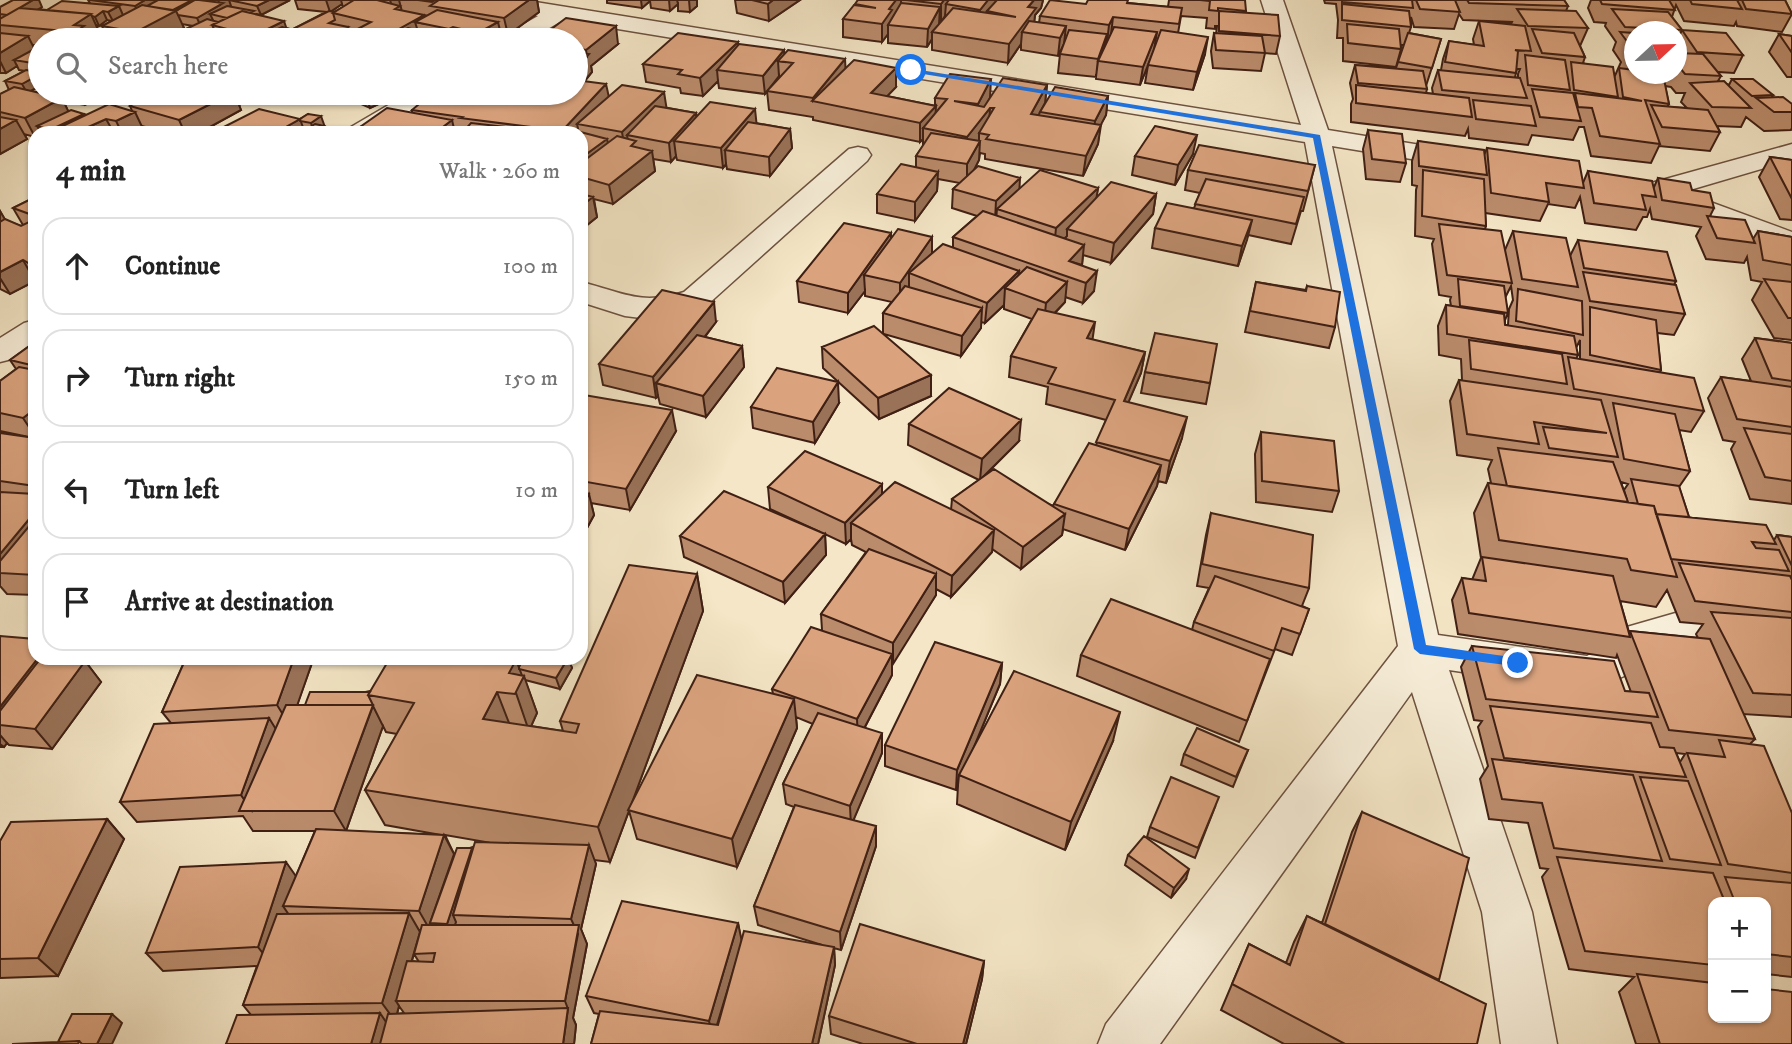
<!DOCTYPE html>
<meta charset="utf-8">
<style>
:root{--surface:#fff;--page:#f6f6f6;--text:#222;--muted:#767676;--line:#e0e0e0}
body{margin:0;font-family:"IM FELL DW Pica",serif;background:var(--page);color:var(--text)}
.controls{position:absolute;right:21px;bottom:21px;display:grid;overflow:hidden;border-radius:14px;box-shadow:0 2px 5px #0004}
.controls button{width:63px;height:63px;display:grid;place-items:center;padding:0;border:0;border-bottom:2px solid var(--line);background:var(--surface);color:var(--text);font:35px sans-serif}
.compass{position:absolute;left:1624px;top:21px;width:63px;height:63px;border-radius:50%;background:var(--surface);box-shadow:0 2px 5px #0004;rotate:68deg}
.stop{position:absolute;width:21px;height:21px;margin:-16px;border:5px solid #1a73e8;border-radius:50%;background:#fff}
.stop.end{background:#1a73e8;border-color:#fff;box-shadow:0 2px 7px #0008}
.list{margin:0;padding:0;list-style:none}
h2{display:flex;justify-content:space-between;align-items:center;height:91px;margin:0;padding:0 28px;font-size:30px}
h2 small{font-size:23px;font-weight:400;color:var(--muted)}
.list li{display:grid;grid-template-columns:46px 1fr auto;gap:21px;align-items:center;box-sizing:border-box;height:98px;margin:0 14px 14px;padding:0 14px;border:2px solid var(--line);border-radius:21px}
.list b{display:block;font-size:26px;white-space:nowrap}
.list em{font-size:23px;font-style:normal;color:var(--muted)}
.icon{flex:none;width:38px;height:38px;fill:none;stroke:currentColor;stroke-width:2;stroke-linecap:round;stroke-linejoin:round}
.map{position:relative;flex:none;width:1792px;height:1044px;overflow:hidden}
.search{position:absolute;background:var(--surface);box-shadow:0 2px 5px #0004;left:28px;top:28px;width:560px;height:77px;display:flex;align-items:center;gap:18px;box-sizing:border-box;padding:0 24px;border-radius:38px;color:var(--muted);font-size:26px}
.panel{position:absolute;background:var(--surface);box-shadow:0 2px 5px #0004;left:28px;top:126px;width:560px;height:539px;border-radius:21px}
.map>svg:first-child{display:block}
</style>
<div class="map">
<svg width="1792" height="1044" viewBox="0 0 1792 1044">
<rect width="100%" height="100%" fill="#f4e6c6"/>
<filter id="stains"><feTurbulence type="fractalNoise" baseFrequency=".00286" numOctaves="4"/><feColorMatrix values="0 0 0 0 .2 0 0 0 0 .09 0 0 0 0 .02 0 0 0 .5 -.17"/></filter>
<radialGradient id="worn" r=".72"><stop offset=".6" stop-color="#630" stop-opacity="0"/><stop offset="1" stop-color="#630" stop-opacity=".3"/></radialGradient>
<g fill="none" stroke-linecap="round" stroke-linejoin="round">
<defs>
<path id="minor" d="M471,0h52l778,125 -40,-125h22l45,130 148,24 3,6 -3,6 -10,2 -134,-22 106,489 149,21 7,-4 -1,-5 6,-12 87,-25 106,13v32l-106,-13 -48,14 1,4 -6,12 -42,19 -142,-21 83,242 25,132h-56l-19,-132 -70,-220 -252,352h-62l8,-20 292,-378 -93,-504 -742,-122 -34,20h-27l3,-5 33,-19 -56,-9 -8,-2z
M409,93h29l-3,5 -57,35h-31l4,-6z
M1792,144v16l-109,32 109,40v19l-148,-54 -4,-6 4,-6z
M858,147l9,2 4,6 -4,6 -161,145 -57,13 -24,-3 -44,-14v-20c41,10 59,24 103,10l165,-143z
M35,320v24l-23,15 -12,3v-24l24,-15z"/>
</defs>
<use href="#minor" stroke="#6d5240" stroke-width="3"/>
<use href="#minor" fill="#f8efda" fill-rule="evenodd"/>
</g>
<path fill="#bb8c6c" stroke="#402014" stroke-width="2" fill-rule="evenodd" d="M88,0h202l-29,15 -5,-1 30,14 8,2 -1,-1 33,-17 -28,-3 -3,-9h242l2,12 -31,23 -7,-1 1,5 -2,1h-148l-2,-7 1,3 -8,4h-125l-1,-2 -4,2h-17l-6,-1 -4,-10 7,-3 -11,-2 2,4 -22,12h-54l-6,-14 10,-5 -5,-1 -8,6 -3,-1 3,7 -9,6 1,2h-51v5h-7l2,4 5,-3v40l-9,5 16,4 -1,-2h60l-21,12 -22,-4 5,10 16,5 48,-5 -2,-5 23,-13h108l-22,12 2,5 -42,23h-32l-25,-7 2,5 -3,2h-106v4l-11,-3 3,5 -27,15v-60l9,-4 -4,-9 20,-10 -6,-1 -2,-4 -11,7h-6v-66h42l-5,2 10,1 43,-7zM342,4l1,3 -9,5 -2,-1z
M607,0h90v6l-7,6 -12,-1v-7l-8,7 -19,-3 -1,-7 -8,7 -35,-5z
M735,0h65l-31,21 -32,-8z
M858,0h185l-2,8 -6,7 -1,7 5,1 1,-7 46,-12 43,-1 39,4 1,-7h76v13l35,23 -4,18 -11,-1 -4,18 -48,-3 -2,-17 3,-18 2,1 1,-8h-2v3l-9,-1 1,-10 -26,-2 -3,17 27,21 -12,36 -48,-7 3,-18 -8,20 -44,-6v-5v3l-38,-4 2,-19 3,-9 -5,11 -37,-6v-6l-13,19 -76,-13v-11l-5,8 -39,-4v-9l-6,8 -39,-5v-18l12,-14z
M1324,0h240l4,6 -2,5 22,17 -8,18 5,11 -2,6 31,15 7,-16 -8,-12 3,-8 -11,-16 1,-3 -12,-1 -6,-14 3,-8h194l7,14 -10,18 -45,-6 -1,-4 -2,4 -50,-5 -8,-16 -4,12 10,13 -6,12v-10h-42v42h42v-32l6,-12 61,25 -9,18 -17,-1 4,4 -3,5 11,4 3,-6 41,16 -1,2 20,7v24l-1,2 -27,1 -18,-14 -5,10 -24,-1 3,6 -10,19 -51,-5 -8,17 -60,-7 -7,-29h-5l-6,13 -41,-5 -4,10 -59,-7 -1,-9 -3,7 -114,-14v-18l2,-5 -3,-16 5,-18 41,3 8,-23h-3v4l-5,18 -53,-6v-23h-6l1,-18 -2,-16 -11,-1zM1459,14l4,6 49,2 -1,2 -32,-3 -6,18 1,6 -25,-4 -6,18 -2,11h-3l-6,18 1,6 -7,-1 1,-4 -1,-3 15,-47 -32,-6 2,-6v-10l3,10 40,2zM1517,69h3l-2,5v4l-3,-1zM1665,86l6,1 5,6h9l-4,9 6,6 -20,-1 2,-3z
M1779,34l13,2v41h-5l-18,-25z
M576,40l42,4 -27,22 1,6 -7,9 24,16 87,16 1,4 59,6 34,6 2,19 -22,28 -43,-7 -1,-5 -3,4 -46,-8 -1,-4 -5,6 -18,-3 2,12 -42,33 -19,-5 3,18 -16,13v-97h-219l-2,-6 52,-14v-3l72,-14 92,-3z
M738,46l47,8 61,15 50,18 -9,9 48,10v-8l55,-1 57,-12 -2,18 63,-7 -2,19 -6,10 -2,19 -15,32 -98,-17v-5l-5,-1 -1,7 -5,9 45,20 79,-1 -2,10 60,-4 -3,20 -42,49 -28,-8 -1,10 12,26 -11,12 -18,-6v5l-10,11 37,27 53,12 -4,21 -13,29 54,36 -16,45 -8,-2 -1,5 -32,64 -62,-21 -1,6 -41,34 -29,-20v3l-41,45 -15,-8v6l-44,68v12l-27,52 17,26 -29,67 23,26 -35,104 -7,-2 1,17 -17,79h-227l8,-30 -5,-1 -8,-17 152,-73 3,17 81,5 -64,-20 -4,-19 40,-99 -8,-3 -3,-20 30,-60 -17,-7 1,11 -60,139 -100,-28 -8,-28 -19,51 -16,-2 2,4 -15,65 6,15 -14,74 3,7 -2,19h-348l25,-29 -8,-10 14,-39 -94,5 -17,-18 150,-77 19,-45h-62l-10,-15 -106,6 -17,-20 51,-79 -9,-11 24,-54h126l1,2 -16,45h8l65,-14 148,-26 1,2 5,-9h44l4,10 -12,21 -35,-9 12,33 -6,13 32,5 -3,-10 137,-147 6,37 -72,194 142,-111 -1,-5 50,-59 -1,-16 45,-62 -14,-7 -1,-6 -5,5 -21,-10 1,21 -41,48 -101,-46 -4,-21 140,-4 -50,-23 -2,-22 114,7 69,16 1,-11 27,-19 -71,-35 1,-21 110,17 -35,35 69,30 1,-2 42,-59 10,-25 -60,-16 2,-17 -39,-10 2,-21 21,-37 -28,-10v-4l-19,18 -4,-1v6l-20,28 -77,-22 47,62 -52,23 -56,-51 -1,-21 61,-13v-21l9,-11 -27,-6v-5l-17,22 -49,-11 -2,-21 94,-42 41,-2v17l21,-6v-11l24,-21 -25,-8 1,-19 7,-6 -22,-4 -1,12 -22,30 -38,-8v-19l39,-27v-11l7,-10v-7l-3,3 -107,-22v-3l-44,-7 -2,-19 12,-14v-1l-14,18 -46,-6 -1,-7 -15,15 -22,-3 -1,-5 -34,-6 -3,-18zM383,726l3,6 11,2 -32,56 20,35 56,10 -95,-4zM445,835l41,7 -32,12zM419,930h2l-7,24 5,8 -7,-1 8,-29zM732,975l-14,50h-1zM399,1006l5,7 -7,1z
M309,93h23l-10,5z
M336,93h66l-32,15z
M308,114l19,19h-115l88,-14z
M1368,130l38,33 -6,19 -34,-3 -3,-30z
M1418,141l66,14 3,-7 96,35 5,-12 66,16 4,-9 34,12 22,18 -4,8 43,23 5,-8 34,6v103l-18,-2 -22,-38 10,-18 -11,-2 -4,-23 -3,6 -38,-4 -10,-23 5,-9 -49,-8 -2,-10 -3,8h-4l-7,13 -51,-7 -5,-26 -5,11 -27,-4 -8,17 -55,-8 1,13 -1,3 20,21 8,-19 57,25 8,-16 98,41 -2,4 11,29 -11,21 -17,-2 4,37 -1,2 44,39 -13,21 -12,-2 11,41 -11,16 10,30 85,23 3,-5 15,2v180l-49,-3 12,25 -5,5 42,69v164l-26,-3v-72h-53v116l79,26h-156l-17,-52 15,-15 -65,-8 -27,-92 6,-8 -8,-1 -12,-45 -39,-4 -9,-40 8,-13 -10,-39 4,-6 -8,-1 -13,-53 11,-21 153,45 6,1 -14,-37 -1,3 -158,-24 -6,-34 10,-22 10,2 9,-22 -7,-45 14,-30h3l-3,-14 4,-9 -35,-5 -7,-54 9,-21h3l-1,-21 -22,-4 -1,-29 8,-21 5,1 -1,-6 1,-3 -12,-2 -7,-51 2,-5 -19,-3 1,-46 1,-4 -5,-1v-24zM1511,286l2,14 -4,9 -1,16h-3v-5l3,-7 -3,-15zM1580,340v19h-4l2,-4 -2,-7zM1621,482l7,2 -4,6 3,10zM1667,590l13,32 23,2 -7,10 2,4 -68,-7 -1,1 -9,-31 36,6zM1676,753l9,1 -5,8z
M1193,154l-18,31 -43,-10 3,-19z
M1770,157l22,3v60l-12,-1 -21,-42z
M1315,165l-12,46h-2l-10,33 -43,-9 -10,31 -86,-18 3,-20 39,-20 6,-15 -15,-3 3,-20z
M35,197v84l-25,13 -10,-5v-78l5,9 16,6 2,-1 -10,-17z
M1256,282l50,8 1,-4 28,41 -6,21 -84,-16z
M716,322l-11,15 37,9 2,21 -38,50 -46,-13 -2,-8 -2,2 -53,-13 -4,-21z
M1755,338l37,5v161l-42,-5 -19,-50 4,-7 -12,-2 -15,-42 13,-21 30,4 -9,-22z
M35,342v253l-28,-1 -7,-8v-153l29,4 -29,-6v-50l16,-12 -6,-9z
M1145,372l65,11 -4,21 -65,-11z
M581,399l95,32 -46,79 -39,-7 3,12 -13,24z
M839,403l-24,40 -62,-15 -2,-21z
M1261,432l78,59 -7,21 -76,-10 -1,-48z
M1211,513l98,75 -7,18 7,3 -17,46 -17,-6 -36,93 -162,-66 4,-21 111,-25 2,-8 15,-34 -12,-2 9,-51z
M0,636l35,22h30l20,3 16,21 -49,67 -43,-4 -2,-2 -3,4h-4z
M1002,663l-2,21 -25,60 138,-3 -48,109 -108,-46 1,-19 -2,5 -71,-24v-21z
M1248,750l-15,37 -52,-22 3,-11z
M1215,807l-20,51 -48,-21 3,-10z
M1362,812l77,169 38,63h-193l-63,-34 28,-66 37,19 8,-21 13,-26 15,7 30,-91z
M107,819l17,20 -66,137 -58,2v-137z
M1128,855l58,24 -15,19 -46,-33z
M984,961l-2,18 -16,65h-103l-32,-10 -2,-18z"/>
<path fill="#997258" stroke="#402014" stroke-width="2" d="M33,0h6l3,7 -29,17 -5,-9z
M145,0h14l-20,15 -4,-9z
M192,0h3l-17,15 6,13 -22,12h-22l-4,-8z
M218,0h25h-14l2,6 -21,8 3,6 -12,7 -4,-9 23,-13z
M269,0h21l-29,15 -4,-9z
M326,0h15l1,4 -12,8z
M390,0h9l6,23 -10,-7z
M529,0h8l2,12 -31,23 -4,-17z
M641,0h9v1l-8,7z
M669,0h8l1,4 -8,7z
M689,0h8v6l-7,6z
M773,0h27l-31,21 -1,-17z
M896,0h5v11l-13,14v9l-6,8v-18l7,-15z
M944,0h12l-10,4 -1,12 -4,6v-18z
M988,0h12l-13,11v7l-8,9 1,-17z
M1034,0h9l-2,8 -6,7 -1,10 -12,7 -1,12 -13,19 1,-19 19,-37z
M119,6l4,9 -10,6 -5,-9z
M940,7l-1,18 -7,7v7l-5,8 1,-18z
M103,11l4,9 -8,6 -4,-9z
M91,14l8,18 -9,6 1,2h-12l-4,-8 -1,-7z
M424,15l2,9 -11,-2 5,16 -5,2h-36z
M1113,17l-2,18 -4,8 2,-18z
M284,21l6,18 -35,1 -2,-4z
M498,22l4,17 -2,1h-27l6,-3 -1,-4z
M616,26l2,18 -27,22 1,6 -14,17 -2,-11v-9l11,-12 -1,-7z
M1066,26l-2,18 -6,12 2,-18z
M348,27l3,9 -8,4h-17l3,-3z
M214,29l3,9 -4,2h-7l-3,-6z
M1157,32l-3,18 -14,35 3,-18z
M1107,34l-3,18 -6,9 -2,16 2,-18z
M28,36l9,18 -23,6 3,6 -11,7 -6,-12v-8z
M1208,37l-3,17 -12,36 4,-18z
M738,42l1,18 -22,10 1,11 -15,15 -3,-18z
M784,50l1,12 -7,-1 1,15 -14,18 -2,-18z
M845,59l1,18 -33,24v-3z
M896,68v19l-24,25 -1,-19z
M40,74v12l-13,7 -5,-9z
M991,79l-1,19 -13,24 1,-18z
M606,84l4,18 -33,22 2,9h-16l-1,-2z
M1047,85l-2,18 -16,30 2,-19z
M664,92l3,19 -40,24 2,13 -4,3 -3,-19z
M78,93h28l-21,12z
M232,93h29l-22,12 2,5 -42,23h-14l-6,-13z
M321,93h11l-10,5z
M365,93h37l-32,15z
M1108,96l-2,19 -13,25 2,-19z
M62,98l9,19 -34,9 4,7h-6v4l-10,-19z
M936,106l-1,19 -12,3v11l-3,3v-19z
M990,108l-1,18 -10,7v7l-13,16 1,-19z
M755,109l2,19 -32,22 1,14 -3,4 -2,-20z
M135,112l9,19 -3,2h-19l-6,-12z
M696,113l2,19 -24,9 2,15 -5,6 -2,-19z
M84,114l5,10 -37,7 1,2h-2l-1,-3z
M321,116l6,17h-13l-3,-10z
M106,119l8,14h-25l-3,-5z
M300,119l5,14h-30z
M16,120l11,19 -27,15v-25z
M452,120l3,13h-20z
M1101,125l-3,19 -15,32 3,-20z
M790,129l2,19 -22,28 -1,-19z
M1197,135l-4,19 -18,31 3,-20z
M607,139l4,19 -30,19v-19z
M980,141l-1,19 -12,24v-20z
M652,151l3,20 -42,33 -4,-19z
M938,172l-1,19 -22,30v-19z
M1020,178l-1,20 -22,11 -1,11 -1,1 1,-20z
M1098,188l-3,20 -28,21v7l-13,13 2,-21z
M1156,194l-3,20 -42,49 3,-20z
M593,197l4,20 -16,13v-24z
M0,211l12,20 -12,6z
M1252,220l-5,20 -9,26 4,-20z
M891,233v20l-27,22 1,16 -17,22v-20z
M932,237v20l-23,16v18l-9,13v-21z
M1084,245l-2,20 -13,-4z
M23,260l12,21 -25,13 -10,-16v-6z
M35,261v12l-5,-9z
M1019,271l-1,21 -13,-4 -1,17 -19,18 2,-20z
M1097,271l-3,20 -11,12 3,-20z
M1067,282l-2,20 -21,22 2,-21z
M714,302l2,20 -50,64 -10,-3 2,13 -2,2 -3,-21z
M982,308l-1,20 -20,28 1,-20z
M1095,322l-3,21 -5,-5z
M742,346l2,21 -38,50 -3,-21z
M1145,352l-4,21 -21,49 4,-21z
M931,375v21l-52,23 -1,-21z
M838,382l1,21 -24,40 -2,-21z
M35,409v27l-12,-18z
M672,410l4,21 -46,79 -4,-21z
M1187,417l-5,21 -16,45 4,-22z
M1021,420l-2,21 -39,39 2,-21z
M1161,465l-4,21 -32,64 4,-21z
M882,484v21l-31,18v16l-5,5 -1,-21z
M589,494l5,21 -13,24v-31z
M35,512v40l-35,21v-19z
M1065,514l-3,21 -41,34 2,-22z
M994,530l-2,22 -41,45 1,-21z
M825,534l1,21 -41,48 -2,-21z
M697,574l6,37 -93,251 -12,-35z
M936,574v21l-43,69v-21z
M892,654v21l-34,65 -1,-21z
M38,658h27l3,4 -68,63v-18z
M294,658h18l1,2 -23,66 -13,-21z
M504,658h17l-3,7 5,13 1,-2 13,37 -8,18z
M568,658l4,10 -12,21 -4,-11z
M85,661l16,21 -49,67 -17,-20z
M1002,663l-2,21 -38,92 -3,-1 -1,10 -2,5 1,-20z
M497,692l14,36 -28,-9z
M794,699l3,29 -60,139 -5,-28z
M373,706l10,20 -37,105 -12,-20z
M1120,712l-7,29 -48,109 6,-28z
M269,718l13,21 -30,72 -11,-16z
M882,733v20l-31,73 -1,-20z
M0,735l7,8 -3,4 -4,-3z
M107,819l17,20 -66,137 -20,-18z
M876,826v20l-35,104 -1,-18z
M444,835l10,19 -24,69 2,2 -2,5 -11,-19z
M589,845l7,19 -15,65 6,15 -14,74 3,7 -2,19h-11l5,-35 -3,-8 13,-67 -7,-15z
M472,848l-19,67 3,7 -4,11 -5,-9z
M286,862l14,20 -17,24 6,9 -16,51 -15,-19z
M1189,869l-3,10 -15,19 3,-10z
M409,913l11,19 -20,69h-4l3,5 -4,15 -13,-18z
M738,923l4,19 -29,96 -4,-17z
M834,947l1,18 -17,79h-6z
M984,961l-2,18 -16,65h-3z
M380,1013l12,18 -3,13h-18z
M112,1014l10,9 -10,21h-15z"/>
<path fill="#daa37e" stroke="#402014" stroke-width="2" d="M13,0h20l-26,15 -7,-1v-7z
M90,0h55l-10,6z
M158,0h34l-19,10 -26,-4z
M195,0h4l24,3 -26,15 -19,-3 -2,-4z
M229,0h40l-12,6z
M354,0h23l23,6 -5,3 29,6 -45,25 -29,-7 21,-11 -38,-9z
M418,0h17l-3,2z
M439,0h90l-25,18 -74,-12z
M752,0h21l-5,4z
M858,0h38l-7,9 3,1 -10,14 -39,-5 11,-14 22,3 -21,-4z
M906,0h38l-3,4z
M949,0h39l-8,10 -34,-6z
M997,0h37l-6,7 8,1 -27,36 -77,-12 21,-24 63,9 -29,-6z
M1050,0l36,4 2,-4h40l-1,3 55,5 -3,16 -66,-7 -4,8 -69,-9z
M1200,0h45l1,11 -28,-3v3l-9,-1 1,-9z
M1342,0h70l1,8 -71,-6z
M1416,0h39l5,12 -40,-3z
M1467,0h97l4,6 -99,-3z
M1600,0h69l6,10 -73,-6z
M1690,0h47l5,9 -50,-5z
M1742,0h43l7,14 -46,-5z
M62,1l57,5 -11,6 -5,-1 -8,6 -3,-1 -1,-2 -44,-4z
M901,3l39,4 -12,22 -40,-4z
M1342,4l67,7 2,16 -69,-7z
M142,5l34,6 -40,21 -34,-6z
M227,6l27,5 -4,2 -8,-2 -15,7 -17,-4z
M19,8l72,6 -17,11 10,1 -9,6 -75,-7v-6z
M1517,9l59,2 12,17 -60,-2z
M1612,9l56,3 14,18 -57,-3z
M437,10l61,12 -20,11 -25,-6 -4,2 -34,-7z
M242,11l42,10 -31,15 -41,-11z
M329,11l5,1 -1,1 2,7 -6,3 19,4 -17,9 -15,-4 -3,1 -20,-4z
M1219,11l59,4 2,21 -61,-5z
M566,18l50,8 -30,24 -10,-2v-8h-39z
M207,19l11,3 -6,3 2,4 -11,5 -17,-5z
M1029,21l37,5 -6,12 -38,-6z
M1479,21l46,5 6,25 -16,-1 3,1 -2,22 -71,-11 4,-21 35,5z
M1347,24l52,5 2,20 -53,-6z
M282,27l29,8 5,-3 17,5 -7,3h-73z
M1114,27l43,5 -14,35 -45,-6z
M408,28l29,8 14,-7 28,8 -6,3h-90z
M1532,29l42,4 11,24 -43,-4z
M1069,30l38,4 -9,25 -38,-5z
M1161,30l47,7 -11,35 -49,-7z
M1682,30l44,3 17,22 -46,-3z
M1620,32l14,1v16l-2,-1z
M0,33l28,3 -28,17z
M678,33l60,9 -38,36 -22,-4 4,-4 -39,-6z
M1214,33l48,3 3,17 -49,-3z
M1408,33l33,6 -9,29 -34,-6z
M1779,34l13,2v17z
M739,44l45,6 -21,26 -46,-6z
M40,46v16l-2,2 -24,-4z
M788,50l57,9 -32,39 -46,-7 26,-28 -15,-2z
M1627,50h7v11z
M576,53l13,1 -13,15z
M1676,53l27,1 18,22 -36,-2 -5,-6h-4z
M1525,55l40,5 5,30 -42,-5z
M854,60l42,8 -25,25 65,13 -16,17 -108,-22z
M1571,62l42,5 5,30 -44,-7z
M1355,65l68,6 4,18 -69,-6z
M1619,68l15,2v4h29l6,30 -24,-4 15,44 -60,-8 -8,-28 -14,-1 -3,-14 67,8 -19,-4z
M26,70l14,2v2l-18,10 -17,-3z
M1438,70l82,8 7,20 -85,-8z
M950,74l41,5 -13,25 -24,-3 30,6 19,-29 44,7 -16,29 70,11 -15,31 -100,-17 3,-4 -10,-2 15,-25h-4l-23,29 -44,-9 24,-29 -12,-1z
M1732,79h21l20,16 -21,1z
M583,81l23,3 -44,47 -102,-13 2,-1 -50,-7 20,-17h23l29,3 4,-3h88v-4z
M1724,81l27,27 -39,-1 -22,-24z
M622,85l42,7 -42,40 -45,-8z
M1356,85l113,13 3,19 -116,-14z
M14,87l48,11 -37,20 -25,-6v-18z
M1055,87l53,9 -13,25 -55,-9z
M1532,89l41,4 8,28 -41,-4z
M153,93h79l-53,27 -49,-14z
M1783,97l9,7v8h-18l-18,-14z
M1473,100l58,6 5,20 -60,-7z
M710,102l45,7 -34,39 -47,-7z
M109,104l26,8 -19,9 -10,-2 -20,9 11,4 -3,1h-37l-5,-2z
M1651,105l57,5 12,22 -58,-5z
M655,106l41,7 -27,30 -42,-8z
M387,108l65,12 -17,13h-46l-29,-6z
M259,109l41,10 -25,14h-63z
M71,110l13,4 -34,16 -13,-4z
M308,114l13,2 -10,7 -11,-2v-2z
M0,117l16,3 -16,9z
M748,122l42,7 -21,28 -44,-7z
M471,123l60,7 -2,3h-67z
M315,124l9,2 -10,7h-13z
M1155,126l42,9 -19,30 -43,-9z
M569,129l38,10 -26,19v-25h-18z
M1368,130l34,4 4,29 -34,-4z
M931,133l49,8 -13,23 -51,-8z
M617,136l19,5 -5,5 21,5 -43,34 -28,-8v-14z
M1418,141l66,9 3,25 -68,-9z
M1199,145l116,20 -7,26 -120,-21z
M1487,148l92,13 5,27 -38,-5 3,19 -58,-9z
M1770,157l22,3v39z
M901,164l37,8 -23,30 -38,-8z
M978,166l42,12 -24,23 -43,-12z
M1040,170l58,18 -42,40 -59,-19z
M1423,170l61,9 2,47 -64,-10z
M1588,171l64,10 4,16 -14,-2 4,15 -52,-7z
M1658,178l32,5 2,7 18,3 4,15 -52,-8z
M1206,179l98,18 -8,27 -101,-20z
M1111,182l45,12 -42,49 -47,-14z
M581,194l12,3 -12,9z
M35,197v19l-22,-8z
M1167,203l85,17 -10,26 -87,-18z
M983,211l101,34 -15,16 28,10 -11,12 -133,-46z
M1707,216l38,4 10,23 -38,-5z
M5,219l16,7 10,-5 4,2v38l-5,3 -7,-4 -23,12v-50z
M844,223l47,10 -43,60 -51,-12z
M1439,224l62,7 11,52 -65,-8z
M898,229l34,8 -32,46 -36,-8z
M1513,231l53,7 12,49 -56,-8z
M1758,231l34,6v28l-29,-5z
M1578,240l89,12 9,29 -92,-13z
M943,244l76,27 -32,32 -78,-30z
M1027,267l40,15 -21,21 -41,-15z
M1583,272l93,13 9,29 -95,-13z
M1458,279l46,7 4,27 -48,-7z
M1764,279l28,3v36h-4z
M1256,282l50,9 1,-5 33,6 -5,35 -85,-16z
M905,286l77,22 -20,28 -79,-23z
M1518,289l64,12 1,34 -67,-14z
M662,290l52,12 -61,75 -54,-13z
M1446,305l58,9 1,11 69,11 4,19 -131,-21z
M1590,307l66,13 5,50 -71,-15z
M1038,309l57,13 -8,16 58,14 -21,49 63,16 -17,44 -74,-19 19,-42 -67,-17 8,-15 -45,-12z
M874,326l57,49 -53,23 -56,-51z
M1155,333l62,11 -7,39 -65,-11z
M697,335l45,11 -39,50 -47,-13z
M1755,338l37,5v38l-20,-3z
M1469,340l93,14 5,30 -96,-15z
M35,342v24l-25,-6z
M1568,357l126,21 10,33 -130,-22z
M19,367l16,3v39l-12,9 -23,-5v-32z
M777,368l61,14 -25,40 -62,-15z
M1721,377l71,10v40l-55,-8z
M1459,380l142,20 17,57 -69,-9 -6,-21 64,6 -73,-11 5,22 -72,-10z
M949,388l72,32 -39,39 -73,-35z
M584,395l88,15 -46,79 -45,-8v-82z
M1613,403l62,11 15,57 -66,-12z
M1744,428l48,6v47l-27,-4z
M1261,432l73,9 5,50 -77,-10z
M0,433l35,5v48l-35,-5z
M1089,443l72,22 -32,64 -75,-25z
M1498,448l115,14 15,40 -121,-16z
M805,451l77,33 -37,39 -77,-36z
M994,469l71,45 -42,33 -71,-48z
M1631,479l48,7 10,31 -33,-3 -2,-8 -16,-2z
M895,482l99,48 -42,46 -101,-53z
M1488,483l166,23 23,71 -46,-7 -4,-11 -128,-19z
M724,491l101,43 -42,48 -103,-46z
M0,492l35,2v18l-35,42z
M581,492l8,2 -8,14z
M1211,513l102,22 -4,53 -107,-24z
M1656,514l110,11 10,19 -24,-2 4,6 23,2 10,21 -118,-12z
M35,519v56l-35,-2v-12z
M1777,535l15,2v29z
M869,549l67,25 -43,69 -72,-29z
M1482,557l131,19 17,61 -161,-24 -7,-35 24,3z
M1679,563l111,13 2,4v32l-97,-11z
M629,565l68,9 -99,253 -233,-37 49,-87 -46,-8 22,-37h115l11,2 -7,13 15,3 -9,18 -18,-2 -14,27 93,14 3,-9 -19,-3z
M1215,576l94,33 -9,25 -18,-6 -8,23 -80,-29z
M1111,599l159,60 -23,62 -166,-66z
M1711,612l81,6v77l-39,-2z
M811,627l81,27 -35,65 -85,-30z
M1630,631l80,8 45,100 -86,-9z
M0,636l35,3v19h3l-38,49z
M935,642l67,21 -45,107 -72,-25z
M1472,646l142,15 11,30 24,2 9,24 -172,-18z
M41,658h17l27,3 -50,68 -35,-4v-14z
M186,658h108l-17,47 -115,7z
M524,658h44l-12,20 -37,-9v-2z
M1014,671l106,41 -49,110 -112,-47z
M697,675l97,24 -62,140 -104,-29z
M310,692h60l-2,3 5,10h-68z
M286,705h87l-39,106h-95z
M1490,706l161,17 9,24 14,1 12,29 -182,-19z
M818,713l64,20 -32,73 -67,-22z
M269,718l-28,77 -121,7 34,-78z
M1197,728l51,22 -12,27 -52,-23z
M1719,740l45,6 28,67v60l-64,-9 -41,-111 38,4z
M1492,759l141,16 29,86 -108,-13 -12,-45 -40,-4z
M1171,777l48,20 -21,51 -48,-21z
M1640,777l48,4 33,84 -51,-6z
M795,805l81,21 -36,106 -86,-26z
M1362,812l107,46 -30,122 -114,-56z
M107,819l-69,139 -38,1v-118l11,-19z
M316,829l128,6 -25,76 -136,-5z
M1144,836l45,33 -15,19 -46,-33z
M475,842l114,3 -18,74 -118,-4z
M457,848h15l-25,76 -17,-1z
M1557,857l156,16 12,29h-12v63l-128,-14z
M286,862l-28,85 -112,6 34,-86z
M1725,877l67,6v74l-26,-3v-52h-31z
M622,901l116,22 -29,98 -123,-25z
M409,913l-27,90 -139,2 34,-91z
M1307,916l179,88 -9,40h-132l-113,-60 17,-40 41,21z
M860,924l124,37 -21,83h-46l-88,-28z
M422,925h157l-14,76h-169l11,-40 26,1 2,-9 -21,1z
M744,931l90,16 -22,97h-221l9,-33 118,14z
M1637,974l76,9v35h53v-29l26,3v52h-132z
M568,1008l-5,36h-183l8,-30z
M380,1013l-9,31h-145l11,-29z
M72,1014h40l-15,30h-15l-3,-3 -21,1z
M79,1041l-1,3h-66z"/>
<path fill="#1a73e8" d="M908,68l412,67 106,510 92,13 4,2v7l-102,-13 -6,-5 -101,-511 -402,-66z"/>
<rect width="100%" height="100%" filter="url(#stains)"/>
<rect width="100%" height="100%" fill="url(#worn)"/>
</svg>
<div class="controls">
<button>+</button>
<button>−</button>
</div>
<svg class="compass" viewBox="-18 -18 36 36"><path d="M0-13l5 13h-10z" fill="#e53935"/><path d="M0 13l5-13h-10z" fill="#767676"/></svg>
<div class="stop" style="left:911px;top:70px"></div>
<div class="stop end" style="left:1518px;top:663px"></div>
<div class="search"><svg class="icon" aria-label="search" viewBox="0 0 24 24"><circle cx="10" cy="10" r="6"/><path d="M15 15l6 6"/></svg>Search here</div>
<section class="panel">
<h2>4 min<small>Walk · 260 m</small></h2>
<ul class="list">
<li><svg class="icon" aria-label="ahead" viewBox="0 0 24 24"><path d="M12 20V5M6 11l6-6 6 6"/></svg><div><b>Continue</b></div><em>100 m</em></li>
<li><svg class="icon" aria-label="right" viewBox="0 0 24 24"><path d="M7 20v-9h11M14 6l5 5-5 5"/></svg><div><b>Turn right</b></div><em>150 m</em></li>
<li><svg class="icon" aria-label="left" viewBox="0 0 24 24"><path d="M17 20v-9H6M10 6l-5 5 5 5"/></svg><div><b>Turn left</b></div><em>10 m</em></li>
<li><svg class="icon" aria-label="arrive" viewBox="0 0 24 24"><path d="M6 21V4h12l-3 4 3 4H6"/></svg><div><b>Arrive at destination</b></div></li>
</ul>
</section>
</div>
